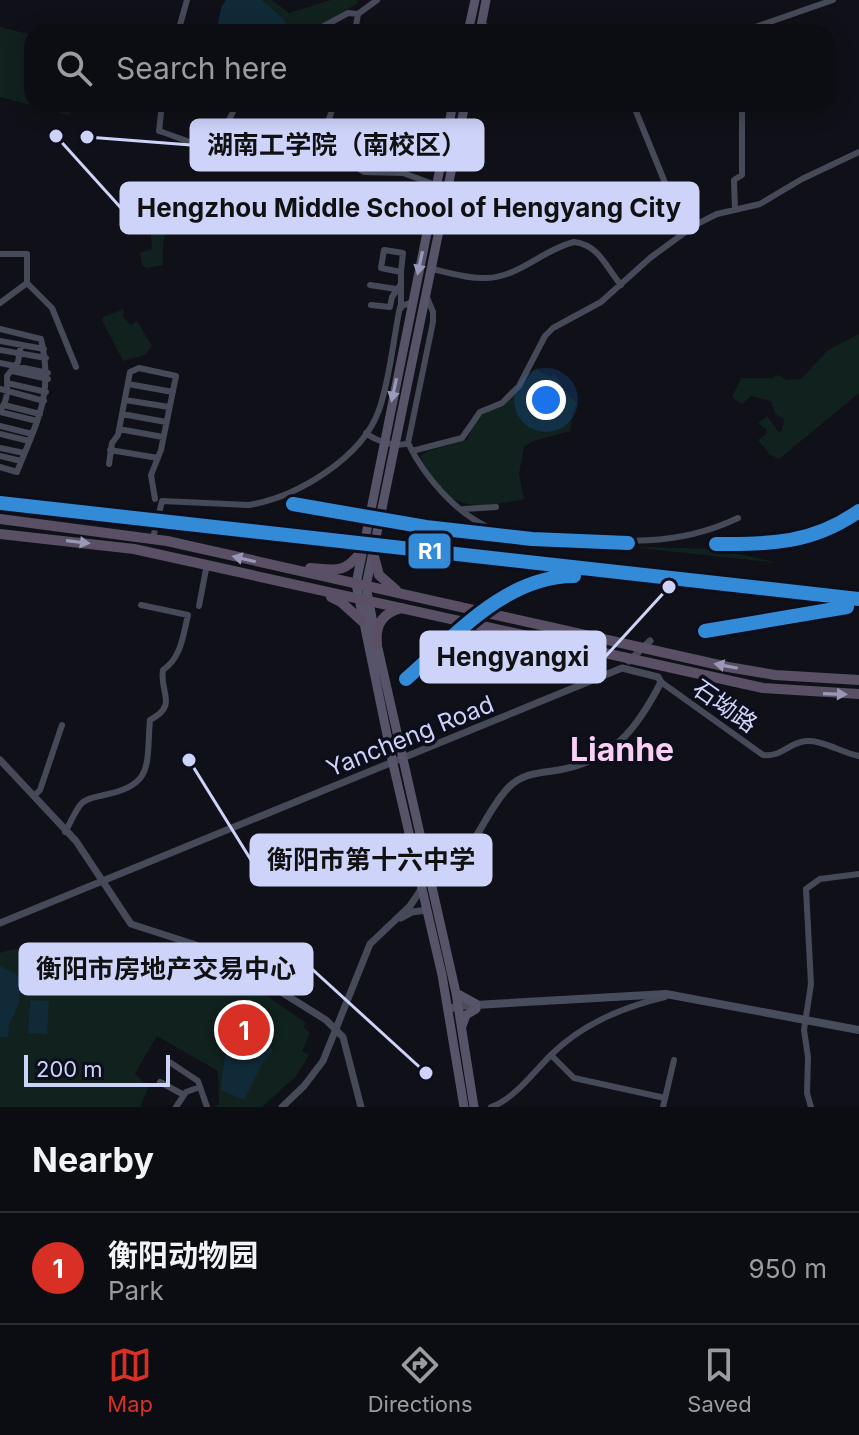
<!DOCTYPE html>
<meta charset="utf-8">
<style>
:root{--surface:#0c0d12;--page:#15161b;--text:#f1f3f6;--muted:#9a9c9f;--line:#2c2d32;--accent:#d93025}
body{margin:0;font-family:Inter,"Noto Sans SC",sans-serif;background:var(--page);color:var(--text)}
.scale{position:absolute;left:24px;bottom:20px;width:146px;box-sizing:border-box;padding-left:8px;border:4px solid #cdd3f9;border-top:0;font-size:22px;line-height:28px;white-space:nowrap;color:#cdd3f9;-webkit-text-stroke:6px #0d0e1b;paint-order:stroke}
.you{position:absolute;left:546px;top:400px;width:28px;height:28px;margin:-20px;border:6px solid #fff;border-radius:50%;background:#1a73e8;box-shadow:0 0 0 12px #1a73e833}
.badge{display:grid;place-items:center;width:52px;height:52px;border-radius:50%;background:var(--accent);color:#fff;font-size:26px;font-weight:700}
.pin{position:absolute;translate:-50% -50%;border:4px solid #fff;box-shadow:0 2px 8px #0006}
.list{margin:0;padding:0;list-style:none}
h2{display:flex;justify-content:space-between;align-items:center;height:104px;margin:0;padding:0 32px;font-size:34px}
h2 small{font-size:26px;font-weight:400;color:var(--muted)}
.list li{display:grid;grid-template-columns:52px 1fr auto;gap:24px;align-items:center;box-sizing:border-box;height:112px;padding:0 32px;border-top:2px solid var(--line)}
.list b{display:block;font-size:30px;white-space:nowrap}
.list p{margin:0;font-size:26px;white-space:nowrap;color:var(--muted)}
.list em{font-size:26px;font-style:normal;color:var(--muted)}
.icon{flex:none;width:44px;height:44px;fill:none;stroke:currentColor;stroke-width:2;stroke-linecap:round;stroke-linejoin:round}
.map{position:relative;flex:none;width:859px;height:1107px;overflow:hidden}
.search{position:absolute;background:var(--surface);box-shadow:0 4px 20px #0003;left:24px;right:24px;top:24px;height:88px;display:flex;align-items:center;gap:20px;box-sizing:border-box;padding:0 28px;border-radius:24px;color:var(--muted);font-size:30px}
.sheet{height:216px;background:var(--surface)}
nav{display:flex;justify-content:space-around;align-items:center;box-sizing:border-box;height:112px;border-top:2px solid var(--line);background:var(--surface);font-size:22px;color:var(--muted)}
nav a{display:grid;justify-items:center;gap:4px}
nav .on{color:var(--accent)}
.map>svg:first-child{display:block}
</style>
<div class="map">
<svg width="859" height="1107" viewBox="0 0 859 1107">
<rect width="100%" height="100%" fill="#101118"/>
<path fill="#11211e" d="M262,0h10l17,13 42,-13h26l1,3 -46,28 -32,1 5,-2 -1,-11z
M0,27l32,8v69h40l-3,11 -69,-18z
M183,190l9,14c-26,26 -30,22 -29,61l-16,3 -5,-3 -2,-12 12,-4 -2,-26 14,-18z
M124,309l-1,8 8,8 6,-4 15,25 -7,9 -22,6 -21,-41 1,-3z
M859,334v59l-80,66 -10,-5 -11,-14 8,-6 1,-4 -9,-7 9,-7 12,17 3,-3 2,-11 -9,-5 -4,-13 -20,-5 -9,8 -10,-7 9,-19h31l6,-3 9,5 14,-1 27,-29z
M537,367l3,5 11,5 4,-3 11,19 11,10 -4,8 -3,20 -37,10 -9,6 -5,27 5,25c-51,11 -82,12 -104,-43l8,-5 39,-11 9,-21 42,-28z
M640,547l77,2 61,14 -138,-15z
M179,945l59,31 68,47 -3,4 7,6 -8,18 7,4 -13,21 -34,31h-48l5,-3 -1,-33 -61,-35 -22,37 13,15 -8,19h-140v-154c24,-9 57,-5 82,2 30,-15 61,0 92,6z"/>
<path fill="#112a38" d="M226,0h36l22,19 3,9 -7,4h-56l-7,-6 5,-20z
M0,966l21,11 -2,26 -10,22 -1,12h-8z
M30,1000l19,1 -2,33 -19,-1z
M246,1026l8,2 8,13 9,4 1,6 -9,11 -19,38 -23,-10v-6l6,-40 14,-10z"/>
<g fill="none" stroke-linecap="round" stroke-linejoin="round">
<path stroke="#464958" stroke-width="6" d="M481,25l24,7
M178,32l9,-32
M313,32l35,-19 10,1 19,-14
M355,32l3,-18
M741,32l92,-32
M162,104l-3,27c20,6 46,20 67,17 13,-2 17,-9 25,-16 19,-17 52,-2 73,3
M334,104c-3,11 -13,35 -13,43l43,25 39,1 33,12
M633,104l52,128
M226,148l-1,-12 -4,-9 8,-7 8,-16
M735,210l-1,-30 8,-5v-71
M0,254h27v29l-27,20
M432,269c18,4 37,10 55,9 32,-1 57,-29 87,-36 25,3 32,25 47,43
M27,283l25,25 24,59
M370,285l26,4
M426,295l7,17v10l-25,121c16,33 48,71 84,86 13,5 34,4 48,5 71,7 131,16 198,-16
M371,305l19,2 2,-10 9,-13
M401,308v-36l-20,-4 3,-18 19,3 -2,19
M0,329l41,10c13,56 -4,82 -24,133l-17,-5
M0,341l44,8
M0,350l46,8
M0,363l48,10
M12,371l36,8
M7,383l39,9
M128,384l45,8
M0,389l44,12
M125,400l44,7
M4,405l36,9
M0,410c9,-10 7,-22 7,-34l11,-14 3,-17
M0,412l37,9
M122,414l44,8
M0,426l32,8
M119,429l44,8
M366,433c10,8 30,15 42,10
M0,434l29,7
M0,448l24,5
M110,450l48,8
M412,451l50,-13 18,-26 22,-9 17,-17 26,-50 8,-8 48,-26 49,-44 45,-33 22,-11 43,-10 42,-25 57,-27
M0,456l21,5
M109,464l3,-21 6,-8 12,-63 9,-4 37,8 -15,74 -10,25 4,24
M464,509l32,-2
M153,538l9,-37 87,4c48,-8 113,-47 130,-95 11,-31 14,-70 21,-103l12,-5
M199,606l8,-42
M661,682l102,73c17,2 23,-9 38,-13 18,-5 40,11 58,14
M34,796l6,-6 22,-65
M65,832c5,-8 10,-21 16,-28 5,-6 15,-7 23,-9 51,-10 42,-31 46,-75 29,-15 9,-28 13,-50 18,-12 20,-34 25,-55l-47,-10
M551,1055l23,23 91,20
M171,1063l27,18 9,26
M160,1082l24,13
M176,1107l10,-15 14,-5
M491,1107c25,-9 43,-36 62,-54 31,-30 70,-46 112,-56
M663,1107l11,-47
M811,1107l-4,-14 1,-36 -4,-27 7,-46 -5,-95 14,-10 39,-5"/>
<path stroke="#464958" stroke-width="7" d="M629,661l21,-20
M0,760l76,81 55,83 62,20 45,21 88,55 17,17 18,70
M431,880c37,-10 51,-65 77,-92 14,-15 31,-15 51,-18 54,-10 78,-41 102,-88
M401,918l11,-6 15,-2
M0,923l622,-255 36,9 3,5
M282,1107l22,-21 19,-25 47,-117 40,-38 12,-18"/>
<path stroke="#484d5e" stroke-width="8" d="M452,1008l6,-2 208,-12 193,36"/>
<path stroke="#57546a" stroke-width="9" d="M468,32l7,-32
M480,32l6,-32
M453,104l-97,480 37,180 49,211 22,132
M465,104l-99,482 11,58 79,349 18,114
M456,993l20,11
M462,1026l4,-11 10,-6"/>
<path stroke="#595066" stroke-width="10" d="M0,519l167,22 561,126 47,8 84,5
M0,534l134,15 629,139 96,6
M373,553l6,22 17,15
M310,568c26,2 34,6 51,-16
M331,597l10,5 21,19
M377,644c-2,-19 5,-31 25,-36"/>
<defs>
<path id="rail-1" d="M0,503l859,96
M293,504l133,23 106,12 96,4
M716,544c55,0 96,0 143,-33
M705,631l142,-24
M406,679c48,-42 99,-103 168,-103"/>
</defs>
<use href="#rail-1" stroke="#0d0e1b" stroke-width="20"/>
<use href="#rail-1" stroke="#338bd7" stroke-width="14"/>
</g>
<defs><path id="oneway-solid" d="M-6-.8H1V-3.2L6.5 0L1 3.2V.8H-6Z" transform="scale(2)"/></defs>
<g fill="#989ab9">
<use href="#oneway-solid" transform="translate(420 263) rotate(102)"/>
<use href="#oneway-solid" transform="translate(394 390) rotate(102)"/>
</g>
<g fill="#9998b7">
<use href="#oneway-solid" transform="translate(78 542) rotate(7)"/>
<use href="#oneway-solid" transform="translate(244 559) rotate(-167)"/>
<use href="#oneway-solid" transform="translate(726 666) rotate(-169)"/>
<use href="#oneway-solid" transform="translate(835 694) rotate(2)"/>
</g>
<g text-anchor="middle" dominant-baseline="central" stroke-width="7" stroke-linejoin="round" paint-order="stroke">
<g font-size="24" fill="#cdd3f9" stroke="#0d0e1b">
<text transform="translate(725 706) rotate(35)">石坳路</text>
<text transform="translate(410 736) rotate(-22)">Yancheng Road</text>
</g>
<g font-size="32" font-weight="bold" fill="#facff4" stroke="#0d0e1b">
<text x="622" y="749">Lianhe</text>
</g>
</g>
<path fill="none" stroke="#cdd3f9" stroke-width="3" d="M87 137L191 145M56 136L121 208M669 587L605 657M189 760L251 860M426 1073L312 969"/>
<g fill="#cdd3f9" stroke="#0d0e1b" stroke-width="3">
<circle cx="87" cy="137" r="8"/>
<circle cx="56" cy="136" r="8"/>
<circle cx="669" cy="587" r="8"/>
<circle cx="189" cy="760" r="8"/>
<circle cx="426" cy="1073" r="8"/>
</g>
<g fill="#cdd3f9" stroke="#cdd3f9" stroke-width="3">
<rect x="191" y="120" width="292" height="50" rx="8"/>
<rect x="121" y="183" width="577" height="50" rx="8"/>
<rect x="421" y="632" width="184" height="50" rx="8"/>
<rect x="251" y="835" width="240" height="50" rx="8"/>
<rect x="20" y="944" width="292" height="50" rx="8"/>
</g>
<g font-size="26" text-anchor="middle" font-weight="bold" fill="#111">
<text x="337" y="154">湖南工学院（南校区）</text>
<text x="409" y="217">Hengzhou Middle School of Hengyang City</text>
<text x="513" y="666">Hengyangxi</text>
<text x="371" y="869">衡阳市第十六中学</text>
<text x="166" y="978">衡阳市房地产交易中心</text>
</g>
<rect stroke="#0d0e1b" stroke-width="3" x="407" y="532" width="45" height="38" rx="8" fill="#338bd7"/>
<g font-size="22" text-anchor="middle" font-weight="bold" fill="#fff">
<text x="430" y="559">R1</text>
</g>
</svg>
<div class="scale">200 m</div>
<div class="you"></div>
<div class="pin badge" style="left:244px;top:1030px">1</div>
<div class="search"><svg class="icon" aria-label="search" viewBox="0 0 24 24"><circle cx="10" cy="10" r="6"/><path d="M15 15l6 6"/></svg>Search here</div>
</div>
<section class="sheet">
<h2>Nearby<small></small></h2>
<ul class="list">
<li><span class="badge">1</span><div><b>衡阳动物园</b><p>Park</p></div><em>950 m</em></li>
</ul>
</section>
<nav>
<a class="on"><svg class="icon" aria-label="map" viewBox="0 0 24 24"><path d="M3 6l6-2 6 2 6-2v14l-6 2-6-2-6 2zM9 4v14M15 6v14"/></svg>Map</a>
<a><svg class="icon" aria-label="directions" viewBox="0 0 24 24"><path d="M12 3l9 9-9 9-9-9zM9 14v-3h6M13 9l2 2-2 2"/></svg>Directions</a>
<a><svg class="icon" aria-label="saved" viewBox="0 0 24 24"><path d="M7 4h10v16l-5-4-5 4z"/></svg>Saved</a>
</nav>
